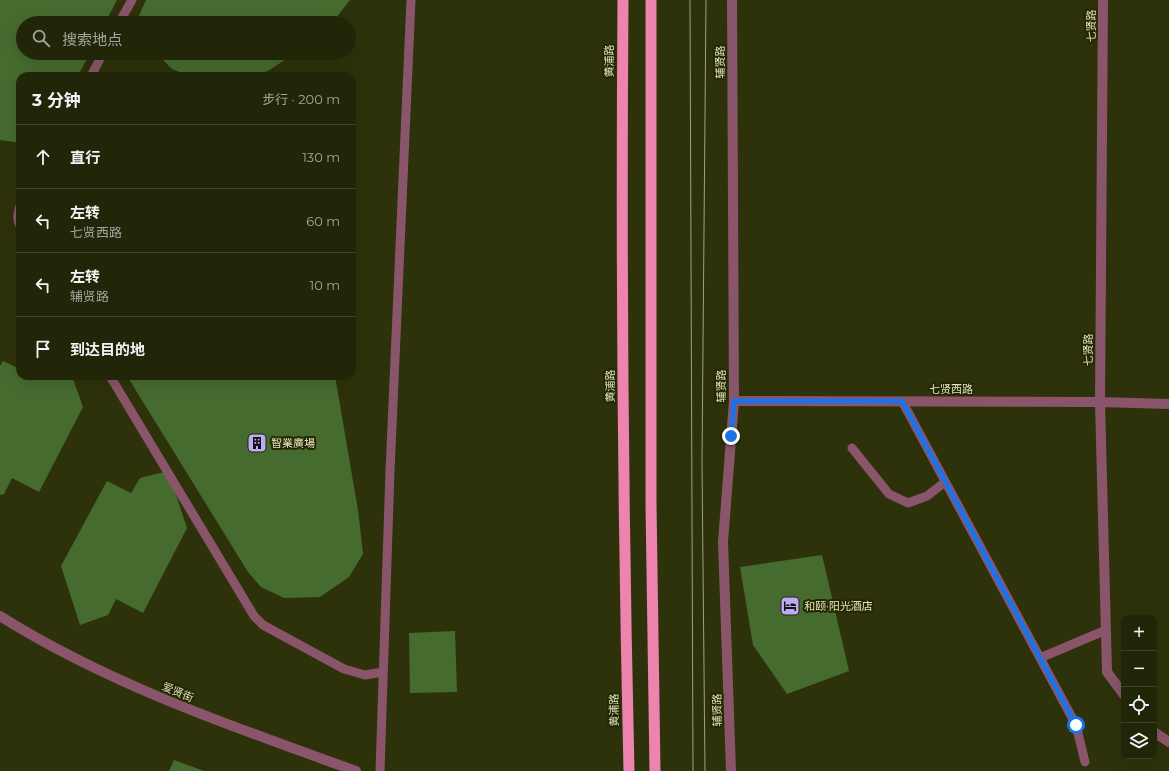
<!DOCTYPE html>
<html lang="zh">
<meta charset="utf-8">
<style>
:root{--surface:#222608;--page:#2e3216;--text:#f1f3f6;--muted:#a2a59c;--line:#3f4329}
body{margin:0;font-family:Montserrat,"Noto Sans SC",sans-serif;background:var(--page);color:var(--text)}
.controls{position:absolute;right:12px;bottom:12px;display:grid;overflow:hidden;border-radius:8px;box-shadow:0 4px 16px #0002}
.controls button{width:36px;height:36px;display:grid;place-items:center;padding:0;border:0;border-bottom:1px solid var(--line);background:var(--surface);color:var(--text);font:20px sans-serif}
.stop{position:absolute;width:12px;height:12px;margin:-9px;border:3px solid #1a73e8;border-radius:50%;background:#fff}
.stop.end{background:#1a73e8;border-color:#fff;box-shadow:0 1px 4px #0008}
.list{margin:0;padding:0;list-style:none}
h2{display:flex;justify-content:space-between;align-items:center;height:52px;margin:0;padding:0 16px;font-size:17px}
h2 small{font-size:13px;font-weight:400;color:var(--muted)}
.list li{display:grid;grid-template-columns:26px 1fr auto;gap:12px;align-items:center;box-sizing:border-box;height:64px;padding:0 16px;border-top:1px solid var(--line)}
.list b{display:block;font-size:15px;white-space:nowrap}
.list p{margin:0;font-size:13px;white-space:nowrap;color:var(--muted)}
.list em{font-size:13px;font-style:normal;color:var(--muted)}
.icon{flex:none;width:22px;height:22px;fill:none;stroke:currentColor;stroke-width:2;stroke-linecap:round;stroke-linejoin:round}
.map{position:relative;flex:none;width:1169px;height:771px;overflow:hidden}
.search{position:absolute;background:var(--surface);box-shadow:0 4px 16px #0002;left:16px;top:16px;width:340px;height:44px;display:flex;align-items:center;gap:10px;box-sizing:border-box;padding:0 14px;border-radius:22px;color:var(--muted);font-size:15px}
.panel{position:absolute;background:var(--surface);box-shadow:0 4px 16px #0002;left:16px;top:72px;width:340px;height:308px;border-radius:12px}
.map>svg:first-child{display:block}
</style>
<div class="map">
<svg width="1169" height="771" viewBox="0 0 1169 771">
<rect width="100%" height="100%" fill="#2e320b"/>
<path fill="#466b2f" d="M0,0h117l-12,23h-82v30h67l-12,23h-58v67l-20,-3z
M146,0h204l-18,23h-193l-2,-3z
M156,53h139l-27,18 -19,5h-59l-18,-7z
M3,361l17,8v7h52l11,31 -44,85 -27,-14 -8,16 -4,1v-129z
M127,376h208l23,134 5,44 -14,23 -29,20 -36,1 -23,-11 -13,-15z
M168,471l19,57 -44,85 -27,-14 -8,16 -28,10 -19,-59 46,-85 24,12 9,-15z
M822,555l27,116 -62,23 -34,-49 -13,-78z
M455,631l2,61 -47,1 -1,-60z
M174,760l30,11h-35z"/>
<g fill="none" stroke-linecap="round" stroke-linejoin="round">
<path stroke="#8a556a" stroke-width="9" d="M119,23l13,-23
M91,76l12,-23
M20,206c-2,7 -4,13 0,19
M110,376l144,240 9,9 81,44 21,6 18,-3
M902,401l174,324 9,37
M852,448l37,46 19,9 19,-7 18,-14
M1040,658l66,-28
M380,771l10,-300 21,-471"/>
<path stroke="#8a556a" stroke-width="10" d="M734,401l366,1 69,2
M731,771l-8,-229 11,-141 -2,-401"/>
<path stroke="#8a556a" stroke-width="10" d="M1103,0l-3,402 7,270 17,23
M0,616c110,69 234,111 356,155
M1154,732l15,10"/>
<path stroke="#ec84af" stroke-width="11" d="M623,0c-2,257 0,514 6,771
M651,0v504l4,267"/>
<path stroke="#9ea37e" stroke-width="1" d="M690,0l3,771
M705,771l-3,-309 4,-462"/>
</g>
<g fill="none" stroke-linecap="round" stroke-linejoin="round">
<path stroke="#1a73e8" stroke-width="5" d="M731,436l3,-35h168l174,324"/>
</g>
<defs>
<symbol id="building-square" viewBox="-11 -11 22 22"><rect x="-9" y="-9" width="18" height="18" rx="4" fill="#bcaaf6" stroke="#252801"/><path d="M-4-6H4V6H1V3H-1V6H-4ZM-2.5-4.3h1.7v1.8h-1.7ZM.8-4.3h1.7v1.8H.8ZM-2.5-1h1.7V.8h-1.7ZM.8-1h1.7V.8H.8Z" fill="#111"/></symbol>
<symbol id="hotel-square" viewBox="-11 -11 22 22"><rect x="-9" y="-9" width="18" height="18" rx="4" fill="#bcaaf6" stroke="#252801"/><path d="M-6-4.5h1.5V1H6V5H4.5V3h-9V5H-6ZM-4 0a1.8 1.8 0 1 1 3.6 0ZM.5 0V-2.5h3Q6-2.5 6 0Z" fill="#111"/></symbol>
</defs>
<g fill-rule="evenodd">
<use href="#building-square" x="246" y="432" width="22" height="22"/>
<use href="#hotel-square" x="779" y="595" width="22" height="22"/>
</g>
<g text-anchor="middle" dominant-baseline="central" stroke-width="4" stroke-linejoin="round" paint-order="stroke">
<g font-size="11" fill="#dde3be" stroke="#252801">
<text transform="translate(1091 26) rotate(-90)">七贤路</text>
<text transform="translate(609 61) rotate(-90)">黄浦路</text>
<text transform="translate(720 62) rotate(-90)">辅贤路</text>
<text transform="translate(1088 350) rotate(-90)">七贤路</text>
<text transform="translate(610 386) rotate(-90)">黄浦路</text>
<text transform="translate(721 386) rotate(-90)">辅贤路</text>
<text x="951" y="389">七贤西路</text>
<text transform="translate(178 692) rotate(23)">爱贤街</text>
<text transform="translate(614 710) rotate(-91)">黄浦路</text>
<text transform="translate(717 710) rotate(-91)">辅贤路</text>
</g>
<g font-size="11" fill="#dde3be" stroke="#252801" text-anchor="start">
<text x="271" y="443">智業廣場</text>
<text x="804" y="606">和颐·阳光酒店</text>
</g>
</g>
</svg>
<div class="controls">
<button>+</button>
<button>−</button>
<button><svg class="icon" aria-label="locate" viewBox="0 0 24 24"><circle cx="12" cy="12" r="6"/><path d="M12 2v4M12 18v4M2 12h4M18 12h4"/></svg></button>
<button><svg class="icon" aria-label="layers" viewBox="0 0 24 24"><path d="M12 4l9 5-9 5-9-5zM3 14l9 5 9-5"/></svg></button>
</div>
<div class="stop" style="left:1076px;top:725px"></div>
<div class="stop end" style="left:731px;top:436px"></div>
<div class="search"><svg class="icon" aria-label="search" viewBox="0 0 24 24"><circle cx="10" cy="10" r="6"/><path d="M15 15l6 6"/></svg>搜索地点</div>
<section class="panel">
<h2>3 分钟<small>步行 · 200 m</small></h2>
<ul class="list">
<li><svg class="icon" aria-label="ahead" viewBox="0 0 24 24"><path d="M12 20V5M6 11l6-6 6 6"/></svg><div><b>直行</b></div><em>130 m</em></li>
<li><svg class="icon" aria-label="left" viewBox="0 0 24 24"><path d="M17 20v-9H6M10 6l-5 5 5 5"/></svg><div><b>左转</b><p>七贤西路</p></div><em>60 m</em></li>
<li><svg class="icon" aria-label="left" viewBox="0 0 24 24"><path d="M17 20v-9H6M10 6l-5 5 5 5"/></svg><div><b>左转</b><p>辅贤路</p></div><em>10 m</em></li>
<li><svg class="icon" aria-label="arrive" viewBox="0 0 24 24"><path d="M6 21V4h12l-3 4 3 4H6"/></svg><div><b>到达目的地</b></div></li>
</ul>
</section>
</div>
